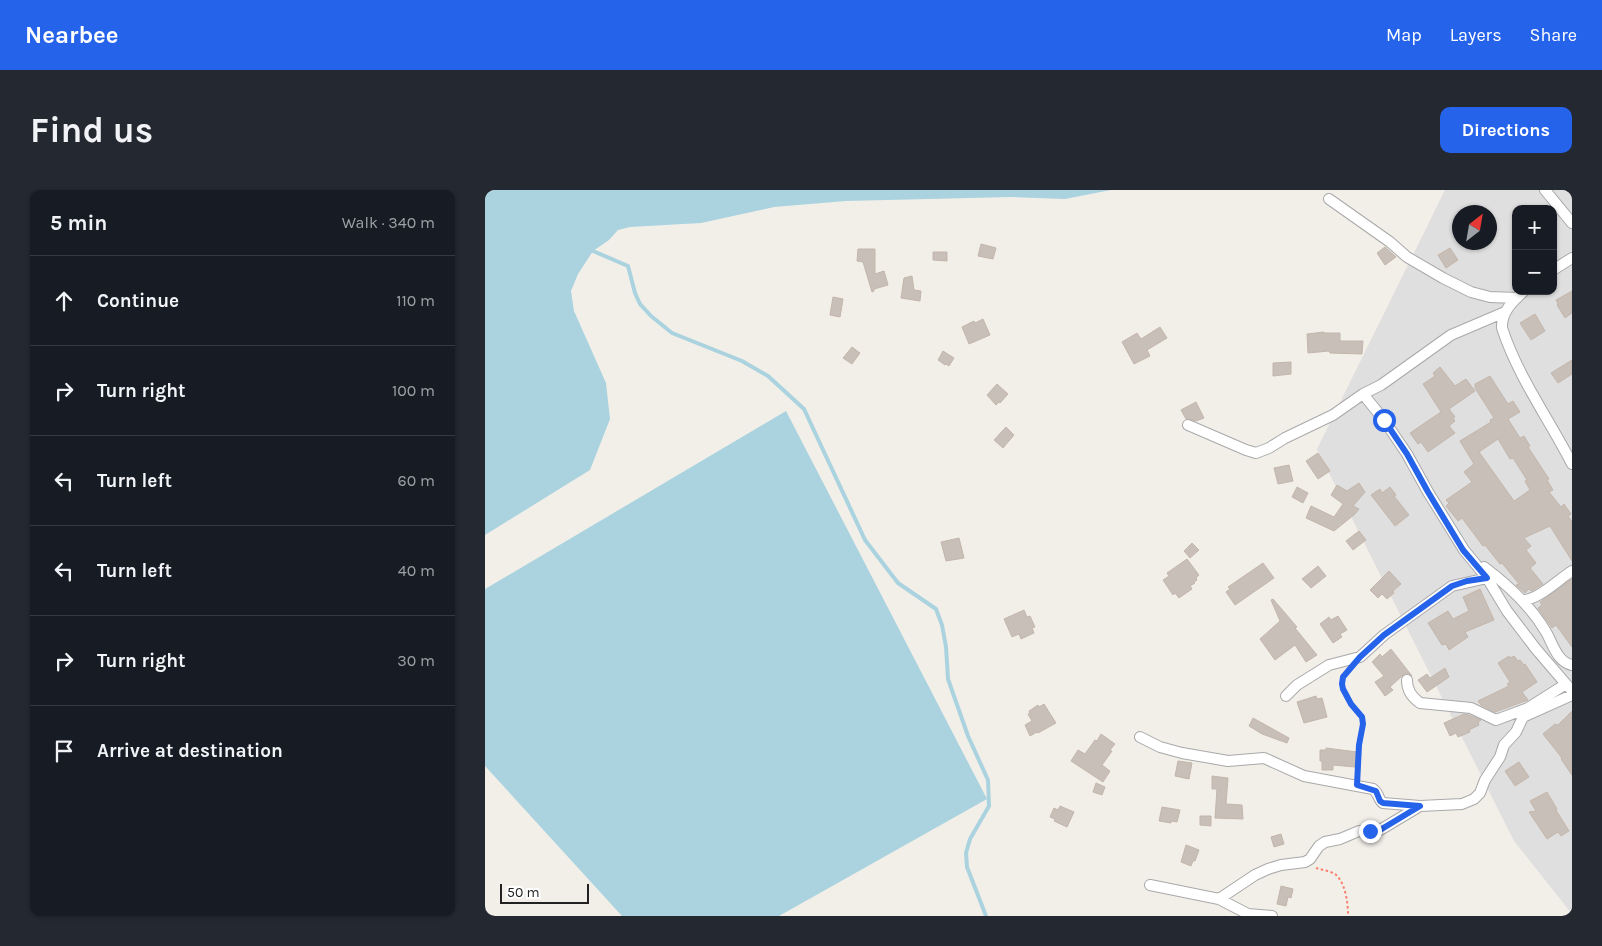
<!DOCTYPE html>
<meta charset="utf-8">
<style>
:root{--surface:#171b24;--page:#242831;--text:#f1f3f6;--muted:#9ea1a6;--line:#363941;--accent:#2563eb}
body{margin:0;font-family:Karla,sans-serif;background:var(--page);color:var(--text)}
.controls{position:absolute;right:15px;top:15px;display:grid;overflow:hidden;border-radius:10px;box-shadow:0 1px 4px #0004}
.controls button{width:45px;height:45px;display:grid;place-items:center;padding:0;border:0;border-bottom:1px solid var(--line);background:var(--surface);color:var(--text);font:25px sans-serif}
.compass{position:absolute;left:967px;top:15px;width:45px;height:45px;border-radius:50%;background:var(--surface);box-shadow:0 1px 4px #0004;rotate:31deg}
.scale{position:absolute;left:15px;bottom:12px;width:89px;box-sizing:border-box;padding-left:5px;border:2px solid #222;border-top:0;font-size:14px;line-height:18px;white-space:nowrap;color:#222;-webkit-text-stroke:4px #fff;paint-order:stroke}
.stop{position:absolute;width:15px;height:15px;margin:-11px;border:4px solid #2563eb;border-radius:50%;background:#fff}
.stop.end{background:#2563eb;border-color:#fff;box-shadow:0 1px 5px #0008}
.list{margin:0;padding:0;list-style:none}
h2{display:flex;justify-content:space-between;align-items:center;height:65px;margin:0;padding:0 20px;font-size:21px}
h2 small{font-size:16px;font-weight:400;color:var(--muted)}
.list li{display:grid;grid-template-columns:32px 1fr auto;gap:15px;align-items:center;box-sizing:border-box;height:90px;padding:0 20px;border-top:1px solid var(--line)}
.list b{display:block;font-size:19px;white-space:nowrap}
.list em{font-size:16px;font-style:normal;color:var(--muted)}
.icon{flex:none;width:28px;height:28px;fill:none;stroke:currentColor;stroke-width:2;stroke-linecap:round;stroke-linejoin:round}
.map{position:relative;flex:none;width:1087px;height:726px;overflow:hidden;border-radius:10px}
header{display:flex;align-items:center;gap:30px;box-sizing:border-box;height:70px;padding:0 25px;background:var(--accent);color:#fff}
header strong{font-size:24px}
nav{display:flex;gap:28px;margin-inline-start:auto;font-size:18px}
.intro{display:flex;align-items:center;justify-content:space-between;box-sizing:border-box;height:120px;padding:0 30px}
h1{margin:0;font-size:35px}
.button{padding:12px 22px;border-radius:10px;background:var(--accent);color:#fff;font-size:18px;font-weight:700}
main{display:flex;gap:30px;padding:0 30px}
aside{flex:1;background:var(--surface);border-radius:10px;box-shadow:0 1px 4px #0004}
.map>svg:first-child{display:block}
</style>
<header>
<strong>Nearbee</strong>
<nav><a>Map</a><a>Layers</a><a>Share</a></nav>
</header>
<div class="intro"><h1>Find us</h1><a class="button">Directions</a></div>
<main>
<aside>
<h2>5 min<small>Walk · 340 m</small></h2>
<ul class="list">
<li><svg class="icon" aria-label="ahead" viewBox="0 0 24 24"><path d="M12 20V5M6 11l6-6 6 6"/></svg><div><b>Continue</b></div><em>110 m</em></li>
<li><svg class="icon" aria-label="right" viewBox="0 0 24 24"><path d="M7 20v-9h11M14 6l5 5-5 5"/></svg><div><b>Turn right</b></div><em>100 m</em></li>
<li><svg class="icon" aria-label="left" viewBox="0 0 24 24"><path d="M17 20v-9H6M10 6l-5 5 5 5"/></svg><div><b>Turn left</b></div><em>60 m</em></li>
<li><svg class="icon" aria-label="left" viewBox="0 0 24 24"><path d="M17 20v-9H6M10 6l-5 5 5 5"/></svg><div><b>Turn left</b></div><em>40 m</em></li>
<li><svg class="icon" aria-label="right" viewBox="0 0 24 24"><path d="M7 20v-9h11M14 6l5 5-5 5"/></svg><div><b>Turn right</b></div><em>30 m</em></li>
<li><svg class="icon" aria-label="arrive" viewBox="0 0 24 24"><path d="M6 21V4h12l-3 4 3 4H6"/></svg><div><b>Arrive at destination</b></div></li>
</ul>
</aside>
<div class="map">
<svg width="1087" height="726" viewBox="0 0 1087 726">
<rect width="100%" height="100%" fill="#f2efe9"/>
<path fill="#e0dfdf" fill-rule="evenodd" d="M960,0h127v724l-58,-73 -197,-392zM1031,19h37v82h-37zM974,22h30v30h-30z"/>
<path fill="#aad3df" d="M0,0h626l-46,9 -54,-2 -165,4 -72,6 -73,16 -71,4 -12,3 -9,10 -16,11 -15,23 -7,17 3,20 32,72 4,36 -20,51 -105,65z
M301,221l201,388 -208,117h-157l-137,-150v-177z"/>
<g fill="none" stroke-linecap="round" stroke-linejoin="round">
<path stroke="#aad3df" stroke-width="4" d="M108,61l35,15 7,27 5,11 11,12 21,17 70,28 26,15 36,33 61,131 33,43 38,26 6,16 4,22 2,32 20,57 20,44 1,26 -19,33 -4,14 1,14 19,49"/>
</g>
<path fill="#c7bfb8" stroke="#c4b6ab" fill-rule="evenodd" d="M496,54l15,4 -3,11 -15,-3z
M900,57l11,10 -11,8 -8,-12z
M965,58l8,12 -12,8 -8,-13z
M373,59h17v25l9,-3 4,14 -14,4v2l-2,1 -9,-30 -6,-1z
M448,62h14v9l-14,-1z
M427,86l2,14 7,1 -1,10 -19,-3 3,-20z
M1087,101v22l-7,5 -8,-13 1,-1 -2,-4z
M348,107l10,2 -3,18 -10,-2z
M1050,124l10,17 -14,9 -11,-17z
M498,129l7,16 -21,9 -7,-17 12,-6 1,2z
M675,137l7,11 -20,12 3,6 -16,8 -12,-22 15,-9 4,6z
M839,142v1h16v8h23l-1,13 -32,-1 -1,-2 -21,2 -1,-19z
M367,157l8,6 -8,11 -9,-6z
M458,161l11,7 -5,8 -3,-2 -1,1 -7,-5z
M1087,170v14l-14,9 -7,-10z
M806,172v12l-18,2v-13z
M955,177l15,19 11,-7 9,12 -26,18 6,8 -2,1 2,3 -6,5 6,7 -27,19 -7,-10 -3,2 -8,-11 31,-21 -18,-28 12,-8 -2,-3z
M1005,186l18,28 5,-3 7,11 -12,7 12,19 4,-2 6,10 -2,1 21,32 -2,1 6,10 -4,2 12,15 3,-3 7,10 -3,2 4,6v39l-22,-35 -26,12 7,8 -5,4 10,13 -6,5 13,16 -12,7 -2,-2 -4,4 -9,-8 3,-1 -17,-21 -2,1 -15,-19 -2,1 -21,-28 -4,3 -12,-15 3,-3 -3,-3 26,-18 -8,-10 10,-8 -14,-23 31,-19 -1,-2 4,-2 -19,-30v-4zM1013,249l12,20 3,-1 14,22 -2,1 5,9 -16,11 -35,-49z
M512,194l11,10 -8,9 -1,-1 -3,3 -9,-10z
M711,212l8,16 -8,3 -10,-2 -5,-9z
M521,237l8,8 -11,13 -9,-8z
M833,263l12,18 -12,8 -12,-18z
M804,275l4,16 -15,3 -4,-16z
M874,293l6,9 -12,14 6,3 -4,5 -21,17 -28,-13 5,-12 23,11 9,-13 -12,-9 6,-10 10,6z
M812,297l11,6 -5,10 -11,-6z
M905,297l6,8 -2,1 15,19 -14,11 -24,-31 9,-6 2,4z
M874,341l7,9 -13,10 -7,-9z
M474,348l5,20 -18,3 -5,-19z
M707,353l7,7 -9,8 -6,-7z
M702,369l12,16 -3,3 1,2 -3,2 1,1 -5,3 2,3 -13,9 -4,-5 -2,2 -10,-15 6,-4 -2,-3z
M778,373l11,15 -39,27 -9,-13 4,-3 -2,-2z
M833,376l8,10 -15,12 -9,-9z
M904,381l12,13 -8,7 1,2 -7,6 -5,-5 -4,4 -8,-8z
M1087,389v68l-16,-22 -4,3 -14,-20 4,-3 -2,-3z
M995,399l14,31 -29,12 3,5 -19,13 -3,-6 -4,1 -14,-22 20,-12 5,8 16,-8 -6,-14z
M788,409l24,28 -2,1 22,27 -11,7 -11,-17 -20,15 -15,-21 20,-18 -9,-21z
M539,420l3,7 3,-1 5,11 -3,1 2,5 -13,6 -2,-5 -7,3 -8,-18z
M853,426l9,14 -7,4 2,3 -9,6 -13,-19 9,-7 2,3z
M906,459l21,27 -5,-3 -4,2 -13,12 3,3 -8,6 -10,-14 9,-6 -12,-14 8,-8 2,3z
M1024,466l1,2 4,-2 4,5 2,-1 4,5 1,-1 12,18 -15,10 6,8 -33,12 -14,-7 -3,-4 31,-15 -2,-2 3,-2 -12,-19z
M960,478l4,9 -22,15 -9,-12 9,-6 3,4z
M831,506l1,3 5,-1 5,19 -23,6 -7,-21z
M559,514l12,19 -18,10 -1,-1 -7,4 -5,-11 7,-4 -4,-7 2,-1 -1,-2 9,-6 1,2z
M1087,521v64l-11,-16 1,-1 -19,-24 12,-10 3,1z
M979,524l5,1 12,5 -3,2 1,3 -10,5 1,2 -12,5 -2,-4 -6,3 -6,-13z
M768,528l36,20 -2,5 -25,-9 -13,-8z
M616,544l14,10 -5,6 2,1 -10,14 8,6 -7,11 -32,-21 7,-11 7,4 10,-14 2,1z
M841,558l31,4 -2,15 -22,-2v5h-11v-9h-2v-11h6z
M693,571l14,2 -3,16 -14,-3z
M1034,572l10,15 -14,9 -10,-15z
M727,586l16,2 -2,26 16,1 1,14 -28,-1 2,-29h-5z
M611,593l9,4 -3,8 -9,-3z
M1062,602l10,17 -1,1 13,21 -8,5 -3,-4 -11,7 -18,-27 7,-1 -6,-10z
M575,616l14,6 -7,15 -13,-6 1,-2 -5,-2 4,-9 4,2z
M677,617l18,3 -3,12 -6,-1v2l-12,-2z
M715,626h11v10l-11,-1z
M796,644l3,10 -10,3 -3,-10z
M701,655l13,5 -4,11h-2l-2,5 -10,-4z
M796,696l12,3 -2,9 -3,-1 -2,9 -9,-2z"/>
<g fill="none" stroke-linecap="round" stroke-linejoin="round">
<defs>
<path id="minor" d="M1060,0l27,33
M844,9l61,43 17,15 36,21 28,14 19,5 27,1
M1068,80l19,-12
M1039,101c-11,10 -23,21 -22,37 16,49 47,91 70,136
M878,204l21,26 23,34 21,38 36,58 23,28 20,33 29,38 36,42
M703,235l58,25 10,3 13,-5 16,-10 48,-23 30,-21 18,-9 70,-50 54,-23
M999,377c24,18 47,39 62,65 7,12 11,30 26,33
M1037,410c15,1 37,-21 50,-29
M922,490c0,10 4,16 13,23l51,5 25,12 32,-12 38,-24
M801,506l11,-11 32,-20 31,-8 24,-22 68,-49 35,-8
M655,547l20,10 22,6 46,8 36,-3 40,18 69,13c6,4 5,11 10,14l37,3
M665,695l69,14 36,-24 13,-6 13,-4 24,-3 5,-3 9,-13 6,-4 15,-3 19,-8 21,-1 40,-24 42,-2 12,-5 6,-6 5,-13 15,-23 4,-12 12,-13 7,-15 49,-22
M734,709l29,15 24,2"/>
</defs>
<use href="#minor" stroke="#a9a9a9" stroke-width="12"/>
<path stroke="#fa8072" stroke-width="2" stroke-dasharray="2.5 2.5" stroke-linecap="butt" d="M861,483l-4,7 1,9 8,15 11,13v13l-3,15 -1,30
M831,678c6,2 14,3 19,6 11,9 13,30 13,42"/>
<use href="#minor" stroke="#fff" stroke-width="10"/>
</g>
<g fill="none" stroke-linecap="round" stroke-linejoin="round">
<path stroke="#2563eb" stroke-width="6" d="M885,641l10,-1 40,-24 -37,-3 -3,-2 -4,-10 -19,-6 2,-40 4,-21 -1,-7 -11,-13 -8,-15 -1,-5 1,-7 17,-20 24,-22 68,-49 15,-5 20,-3 -24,-28 -35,-58 -21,-38 -23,-34"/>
</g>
</svg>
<div class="controls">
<button>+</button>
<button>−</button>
</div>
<svg class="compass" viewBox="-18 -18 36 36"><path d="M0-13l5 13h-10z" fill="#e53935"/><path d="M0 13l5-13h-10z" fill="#9ea1a6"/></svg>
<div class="scale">50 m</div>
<div class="stop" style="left:899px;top:230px"></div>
<div class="stop end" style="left:885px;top:641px"></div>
</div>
</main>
